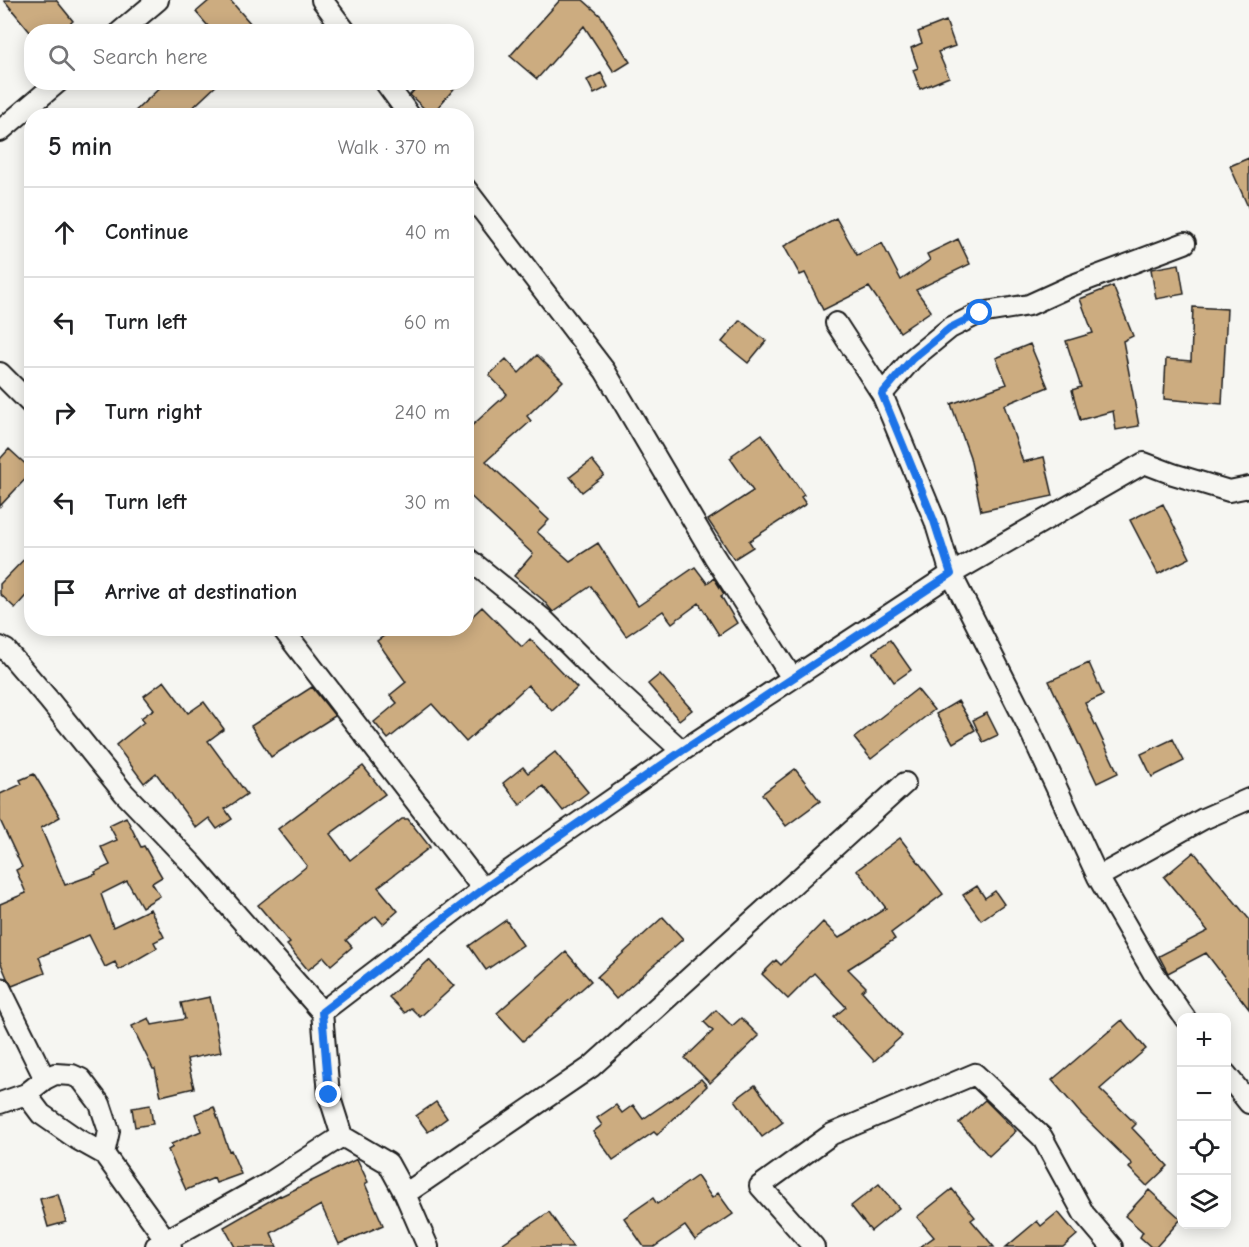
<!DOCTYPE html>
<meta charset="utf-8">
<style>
:root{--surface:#fff;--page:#f6f6f6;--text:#202124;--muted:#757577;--line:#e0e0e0}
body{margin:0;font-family:"Comic Neue",sans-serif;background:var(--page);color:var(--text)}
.controls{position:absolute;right:18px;bottom:18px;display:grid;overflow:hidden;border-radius:12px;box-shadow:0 3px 15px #0003}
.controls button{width:54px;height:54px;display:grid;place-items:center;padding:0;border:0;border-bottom:2px solid var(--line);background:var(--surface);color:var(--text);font:30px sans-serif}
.stop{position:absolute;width:18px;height:18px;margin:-14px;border:4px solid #1a73e8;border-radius:50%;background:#fff}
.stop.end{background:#1a73e8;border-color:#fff;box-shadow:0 2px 6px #0008}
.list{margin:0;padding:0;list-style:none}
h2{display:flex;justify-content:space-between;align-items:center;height:78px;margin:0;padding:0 24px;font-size:26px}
h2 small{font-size:20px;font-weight:400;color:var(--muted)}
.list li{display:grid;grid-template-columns:39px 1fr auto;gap:18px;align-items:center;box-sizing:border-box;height:90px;padding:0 24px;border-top:2px solid var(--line)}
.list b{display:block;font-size:22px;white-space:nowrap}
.list em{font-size:20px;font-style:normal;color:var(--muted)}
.icon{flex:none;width:33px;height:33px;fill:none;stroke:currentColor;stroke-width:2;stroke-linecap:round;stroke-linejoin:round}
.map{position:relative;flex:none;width:1249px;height:1247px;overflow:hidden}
.search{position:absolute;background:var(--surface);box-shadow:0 3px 15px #0003;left:24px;top:24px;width:450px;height:66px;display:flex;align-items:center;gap:15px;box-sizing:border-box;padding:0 21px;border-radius:24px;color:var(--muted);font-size:22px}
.panel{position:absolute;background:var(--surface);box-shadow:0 3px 15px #0003;left:24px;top:108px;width:450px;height:528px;border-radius:24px}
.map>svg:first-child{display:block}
</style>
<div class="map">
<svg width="1249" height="1247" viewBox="0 0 1249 1247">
<rect width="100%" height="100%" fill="#f6f6f2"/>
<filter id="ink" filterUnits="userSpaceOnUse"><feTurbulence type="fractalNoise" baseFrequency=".0167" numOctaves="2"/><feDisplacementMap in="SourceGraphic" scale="12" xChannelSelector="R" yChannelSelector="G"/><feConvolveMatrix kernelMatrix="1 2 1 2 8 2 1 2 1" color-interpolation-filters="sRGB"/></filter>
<g filter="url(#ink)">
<path fill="#ccac80" stroke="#1c1c1c" stroke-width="1.5" d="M4,0h52l17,21 -13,11h-30z
M210,0h20l28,32h-45l-17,-20z
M560,0h23l18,16 29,46 -16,10 -30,-46 -47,53 -27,-23z
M946,21l9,25 -17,6 11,25 -29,12 -7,-19 5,-2 -7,-20 11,-5 -4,-11z
M601,73l7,14 -14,7 -7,-14z
M166,82h54l-36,34h-54z
M421,82h39l-29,33 -21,-20z
M1249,158v51l-19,-43z
M836,218l21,37 25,-12 19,37 29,-20 -3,-6 31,-15 12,25 -54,26 15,21 -31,21 -31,-45 -46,23 -18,-37 -5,2 -16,-29z
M1179,264l5,30 -28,5 -5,-30z
M1113,286l20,50 -10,5 16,85 -23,4 -3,-19 -33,9 -8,-30 9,-3 -15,-46 27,-8 -13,-34z
M1193,307l34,2 -5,95 -58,-5 2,-40 25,2z
M740,320l26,21 -18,22 -26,-21z
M1030,344l18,43 -44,18 19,57 21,-5 9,39 -72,15 -11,-54 -19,-53 56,-20 -11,-26z
M537,355l26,26 -36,35 4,5 -45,40 63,59 -12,12 33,29 28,-18 40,63 57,-39 12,16 7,-5 10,16 -3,2 16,27 -18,12 -20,-32 -27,20 -9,-12 -37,25 -35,-50 -38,26 -10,-12 -29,-24 19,-22 -67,-62v-61l41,-37 -18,-19 17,-16 13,14z
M762,434l42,61 -3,2 5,7 -57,37 4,6 -19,12 -26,-39 45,-29 -23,-33 3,-2 -1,-1z
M9,449l23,21v2l-32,34v-47z
M592,460l12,15 -22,17 -12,-15z
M1163,504l27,54 -32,16 -28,-54z
M32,551v38l-17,19 -15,-14v-10z
M482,607l40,40 8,-8 47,49 -25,23 -24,-26 -62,57 -34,-38 -44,35 -14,-17 23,-19 -7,-8 16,-13 -29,-41 18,-13h71v-6z
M890,640l21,30 -17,12 -21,-30z
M1089,663l14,32 -18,8 33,70 -21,10 -48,-102z
M660,674l32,36 -13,10 -31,-36z
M164,681l24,32 16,-11 20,27 -16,12 39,53 -22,15 7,10 -15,10 -8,-11 -13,10 -40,-55 -12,10 -28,-38 28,-23 -3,-4 13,-9 -10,-13z
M312,687l23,29 -64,41 -20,-31z
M917,689l17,21 -63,49 -17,-21z
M958,701l17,29 -22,13 -17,-29z
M987,713l11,22 -15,7 -10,-22z
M1173,739l11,22 -32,16 -11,-23z
M555,752l33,40 -25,19 -20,-25 -23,19 -17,-22 20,-16 5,6z
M363,766l22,28 -55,40 20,26 52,-41h6l22,28 -52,40 20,24 -15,13 -7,-8 -30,24 6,7 -21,18 -7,-8 -16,13 -21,-25 3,-2 -32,-38 49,-39 -29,-37z
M795,769l25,32 -34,25 -24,-32z
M34,774l26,43 -19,11 24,57 31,-11 -1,-2 15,-7 -9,-18 16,-7 -8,-15 17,-8 15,30 3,-1 18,31 -10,6 8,13 -18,11 -15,-26 -26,13 12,33 37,-18 14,28 -10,5 3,6 -38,22 -4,-8 -10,5 -16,-32 -50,22 6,16 -33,13 -5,-8 -7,-17v-57l26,-11 -10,-23 6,-3 -22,-47v-26l22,-10 -2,-4z
M900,838l43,56 -52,39 4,6 -47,30 18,18 -4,4 40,45 -28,25 -40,-44 12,-10 -32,-34 -26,26 -26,-25 14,-14 5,5 42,-43 16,16 47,-30 -29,-38z
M1194,852l55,67v90l-43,-56 -38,20 -9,-17 49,-25 -44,-54z
M977,886l8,12 10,-7 9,13 -23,16 -18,-25z
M663,917l20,22 -67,60 -19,-22z
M506,920l17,25 -37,25 -17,-24z
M566,952l25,29 -68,60 -26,-28z
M429,960l25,26 -34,31 -9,-9 -6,5 -16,-16z
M210,997l11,55 -34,7 7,29 -33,8 -6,-27h-2l-21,-43 17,-8 3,7 33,-6 -4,-16z
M716,1010l16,16 9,-8 18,18 -49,47 -25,-25 28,-27 -9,-9z
M1122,1020l24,29 -46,40 36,35 -4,4 36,38 -21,20 -18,-18 3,-4 -51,-50 -29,-34z
M701,1079l6,7 -50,49 -3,-3 -41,28 -20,-28 9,-7 -5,-7 19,-13 6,8 11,-8 10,14z
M755,1085l28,37 -21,15 -27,-37z
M985,1100l31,31 -27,25 -30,-33z
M436,1102l11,16 -19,14 -12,-16z
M150,1105l3,19 -18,3 -3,-19z
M214,1107l15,44 2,-1 10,24 -25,9 -2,-5 -28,12 -18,-40 5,-3 -2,-3 30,-13 -6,-17z
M357,1159l11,23 -3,2 18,41 -44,19 -18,-39 -50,28 6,14h-42l-11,-20 56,-32 1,1z
M697,1176l15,22 6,-5 15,21 -38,26 -10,-14 -31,21h-10l-20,-29 29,-20 4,6z
M879,1184l20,24 -28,23 -20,-25z
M952,1189l23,28 -4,3 23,27h-74l14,-10 -17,-20z
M1149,1190l32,29 -25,28h-5l-11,-10 3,-5 -18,-16z
M58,1194l8,28 -18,5 -8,-28z
M549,1212l24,35h-76z
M1058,1212l19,23 -14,12h-57l31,-26 4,5z"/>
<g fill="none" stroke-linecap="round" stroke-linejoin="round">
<defs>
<path id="minor" d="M322,0l24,32
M120,32l38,-32
M385,82l25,34
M0,131l58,-49
M466,189l139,182 109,185 78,122
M836,323l46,71 53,127 16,53 75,148 72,155 56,97 31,44
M0,373l32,32
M882,394l30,-35 38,-31 30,-15 49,-8 44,-20 112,-42
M466,557l77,62 59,59 80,73
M282,628l201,261
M0,647l6,3 43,50 75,93 69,72 129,147
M1098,877l105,-58 46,-20
M0,988l45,91
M1226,1074l23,29
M26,1094l19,-15 10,-5 17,1 9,4 19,25 9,27 -5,23
M0,1103l26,-9 15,20 36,25 27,15 67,93
M405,1194l186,-127 314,-284
M156,1246l113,-63 73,-47
M428,1247l-23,-53 -17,-31 -46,-27 -13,-41 -7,-83 161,-123 199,-138 269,-177 193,-111 29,11 56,17 20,-4
M814,1247l-54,-61 72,-52 143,-60 67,63 42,77 28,33"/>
</defs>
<use href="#minor" stroke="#1c1c1c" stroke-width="24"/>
<use href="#minor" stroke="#f6f6f2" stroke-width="20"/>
</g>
</g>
<g fill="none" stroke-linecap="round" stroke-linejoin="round" filter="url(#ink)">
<path stroke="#1a73e8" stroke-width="8" d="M329,1095l-7,-83 161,-123 199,-138 269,-177 -17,-53 -52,-127 30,-35 38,-31 30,-15"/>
</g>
</svg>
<div class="controls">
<button>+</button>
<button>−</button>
<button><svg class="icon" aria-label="locate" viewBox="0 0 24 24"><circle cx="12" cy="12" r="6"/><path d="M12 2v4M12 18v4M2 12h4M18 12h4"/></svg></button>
<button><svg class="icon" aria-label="layers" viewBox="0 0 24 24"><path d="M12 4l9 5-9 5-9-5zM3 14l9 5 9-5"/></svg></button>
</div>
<div class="stop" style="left:980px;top:313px"></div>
<div class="stop end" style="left:329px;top:1095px"></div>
<div class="search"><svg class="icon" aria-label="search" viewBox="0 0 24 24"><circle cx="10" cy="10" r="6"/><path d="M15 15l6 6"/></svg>Search here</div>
<section class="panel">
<h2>5 min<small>Walk · 370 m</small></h2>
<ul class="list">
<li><svg class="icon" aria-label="ahead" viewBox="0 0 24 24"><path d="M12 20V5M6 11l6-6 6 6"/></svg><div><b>Continue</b></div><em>40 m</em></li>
<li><svg class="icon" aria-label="left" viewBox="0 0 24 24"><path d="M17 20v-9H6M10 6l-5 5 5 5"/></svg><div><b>Turn left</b></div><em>60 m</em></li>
<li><svg class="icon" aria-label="right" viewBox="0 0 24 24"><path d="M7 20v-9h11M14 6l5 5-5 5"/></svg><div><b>Turn right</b></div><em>240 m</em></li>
<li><svg class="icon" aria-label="left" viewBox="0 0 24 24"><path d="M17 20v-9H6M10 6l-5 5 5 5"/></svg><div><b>Turn left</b></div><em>30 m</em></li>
<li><svg class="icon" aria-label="arrive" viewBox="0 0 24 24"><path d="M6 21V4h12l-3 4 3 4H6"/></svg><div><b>Arrive at destination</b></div></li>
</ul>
</section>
</div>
